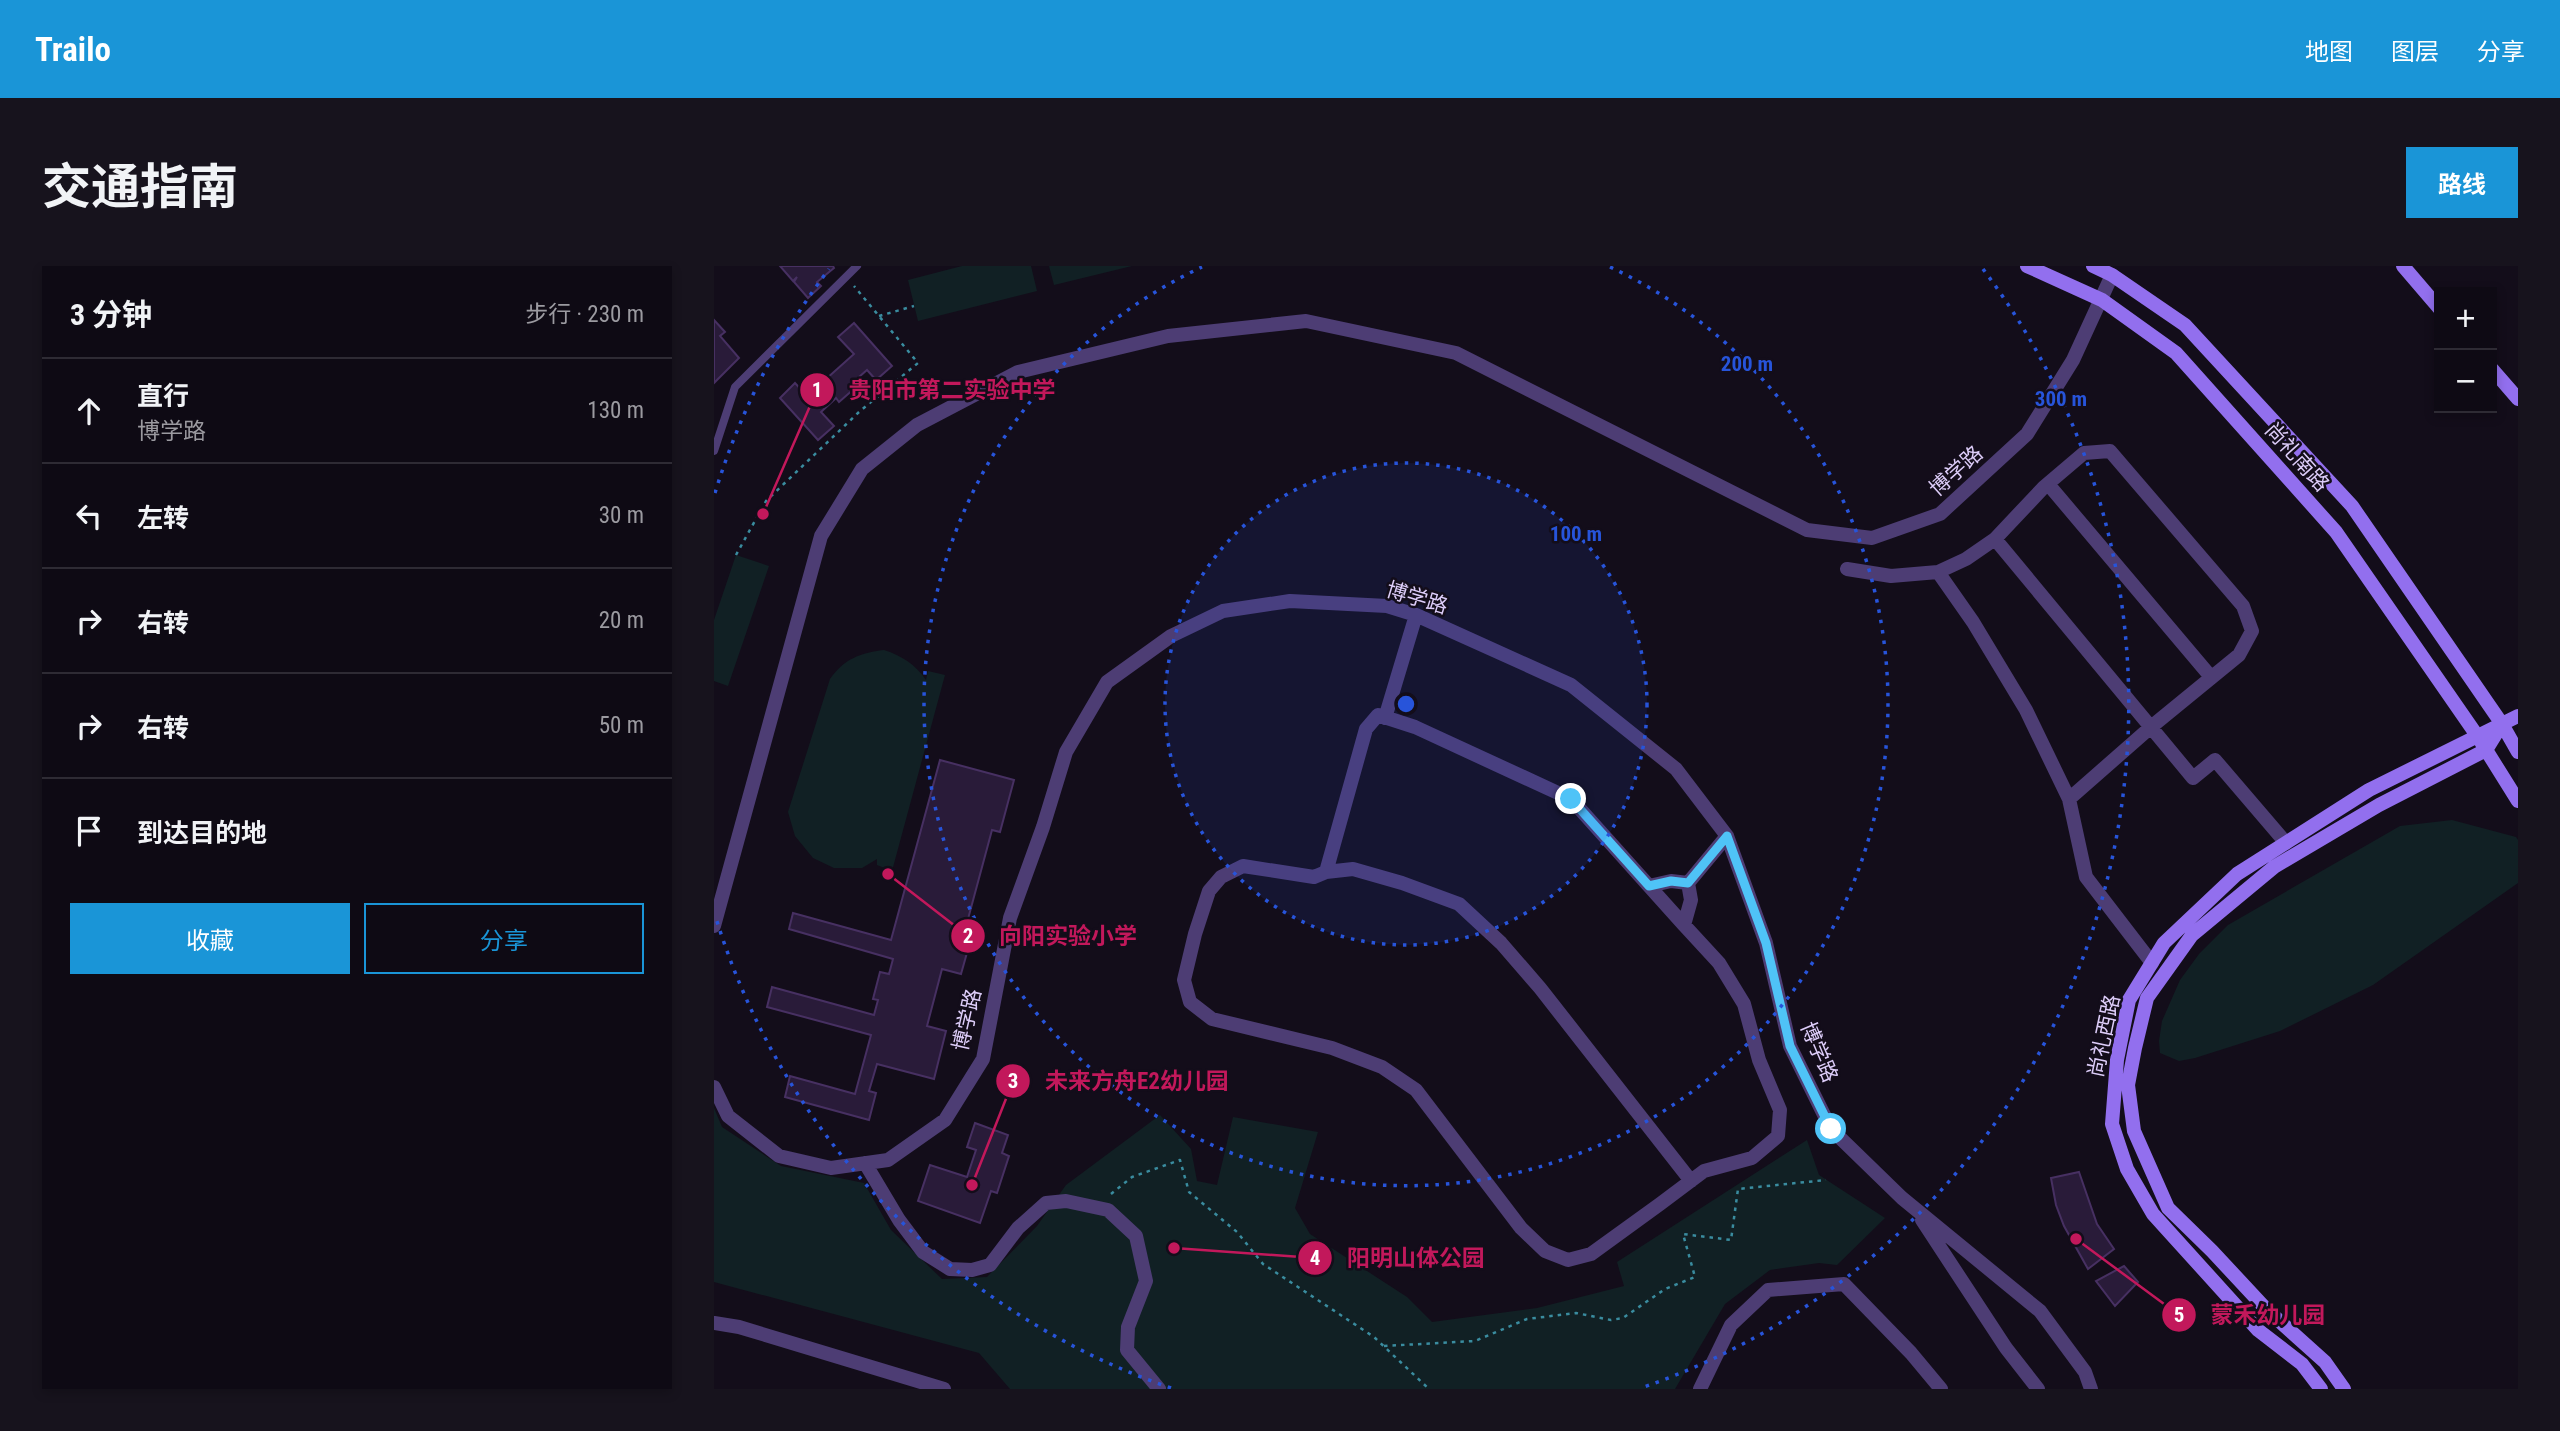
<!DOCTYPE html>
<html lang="zh">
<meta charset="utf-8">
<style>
:root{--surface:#0e0a14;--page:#17131d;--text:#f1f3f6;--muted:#9b9aa0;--line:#2e2b34;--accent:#1a95d7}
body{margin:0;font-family:"Roboto Condensed","Noto Sans SC",sans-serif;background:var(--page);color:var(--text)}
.controls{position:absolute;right:21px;top:21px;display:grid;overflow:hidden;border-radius:0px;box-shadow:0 4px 10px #0003}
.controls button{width:63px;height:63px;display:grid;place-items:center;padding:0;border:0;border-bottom:2px solid var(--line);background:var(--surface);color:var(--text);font:35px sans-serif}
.stop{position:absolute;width:21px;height:21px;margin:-16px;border:5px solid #4fc3f7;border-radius:50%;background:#fff}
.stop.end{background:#4fc3f7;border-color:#fff;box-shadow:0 2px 7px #0008}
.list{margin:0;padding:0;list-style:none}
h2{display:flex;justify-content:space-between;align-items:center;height:91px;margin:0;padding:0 28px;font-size:30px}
h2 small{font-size:23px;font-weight:400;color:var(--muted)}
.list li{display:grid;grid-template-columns:46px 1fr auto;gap:21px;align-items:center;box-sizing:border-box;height:105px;padding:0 28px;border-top:2px solid var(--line)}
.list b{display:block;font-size:26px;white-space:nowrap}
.list p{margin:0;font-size:23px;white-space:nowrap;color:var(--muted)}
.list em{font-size:23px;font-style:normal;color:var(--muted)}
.actions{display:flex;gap:14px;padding:21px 28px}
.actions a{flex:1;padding:16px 0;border:2px solid var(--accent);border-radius:0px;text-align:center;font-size:24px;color:var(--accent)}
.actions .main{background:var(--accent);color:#fff}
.icon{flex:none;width:38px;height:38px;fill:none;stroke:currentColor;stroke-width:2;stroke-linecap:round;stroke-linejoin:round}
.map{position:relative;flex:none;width:1804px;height:1123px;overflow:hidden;border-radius:0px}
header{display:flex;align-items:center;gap:42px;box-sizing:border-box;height:98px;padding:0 35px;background:var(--accent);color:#fff}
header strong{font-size:33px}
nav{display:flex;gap:38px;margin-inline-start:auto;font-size:24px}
.intro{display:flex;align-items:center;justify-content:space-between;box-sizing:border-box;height:168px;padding:0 42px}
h1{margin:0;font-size:49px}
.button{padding:18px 32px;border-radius:0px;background:var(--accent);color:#fff;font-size:24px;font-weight:700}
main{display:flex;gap:42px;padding:0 42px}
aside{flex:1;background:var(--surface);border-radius:0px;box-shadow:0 4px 10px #0003}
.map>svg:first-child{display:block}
</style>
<header>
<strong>Trailo</strong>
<nav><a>地图</a><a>图层</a><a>分享</a></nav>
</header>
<div class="intro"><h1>交通指南</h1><a class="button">路线</a></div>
<main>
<aside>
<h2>3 分钟<small>步行 · 230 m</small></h2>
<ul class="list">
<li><svg class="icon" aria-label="ahead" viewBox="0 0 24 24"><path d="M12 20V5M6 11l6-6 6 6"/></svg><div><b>直行</b><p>博学路</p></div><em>130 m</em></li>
<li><svg class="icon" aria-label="left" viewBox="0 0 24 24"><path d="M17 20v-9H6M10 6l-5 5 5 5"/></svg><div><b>左转</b></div><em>30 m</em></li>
<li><svg class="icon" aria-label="right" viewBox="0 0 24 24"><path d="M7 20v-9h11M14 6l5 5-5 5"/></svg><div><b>右转</b></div><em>20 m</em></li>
<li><svg class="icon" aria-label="right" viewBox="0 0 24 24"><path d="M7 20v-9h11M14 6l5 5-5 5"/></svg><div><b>右转</b></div><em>50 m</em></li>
<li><svg class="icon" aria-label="arrive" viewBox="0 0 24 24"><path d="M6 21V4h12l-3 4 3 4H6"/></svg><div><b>到达目的地</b></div></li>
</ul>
<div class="actions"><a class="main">收藏</a><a>分享</a></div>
</aside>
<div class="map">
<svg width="1804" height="1123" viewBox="0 0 1804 1123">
<rect width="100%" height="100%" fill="#130d1a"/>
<path fill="#112024" d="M248,0h69l6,25 -119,30 -10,-41z
M335,0h83l-78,19z
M22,289l33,11 -41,120 -14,-5v-61z
M170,384c18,6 31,14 42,30l2,-9 17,4 -53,196 -15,-6v-6l-15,9h-28l-21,-10 -18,-22 -7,-24 42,-133c14,-20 30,-26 54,-29z
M1738,554l64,17 2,3v43l-145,102 -93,46 -85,27 -16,3 -19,-8 -1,-12 3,-20 18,-41 19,-26 29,-29 172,-99z
M0,842l8,19 59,39 83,17 27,47 51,49 45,-2 50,-51 29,-41 94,-70 31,34 6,32 20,4 16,-68 85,15 -23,76 15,26 97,63 25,25 105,-14 87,-22 -7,-24 190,-122 12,35 66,43 -48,47 -18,-2 -49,7 -45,34 -50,85h-665l-31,-36 -265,-71z"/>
<path fill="#291b39" stroke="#473062" stroke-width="2" d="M66,0h53l1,2 -17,14 4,4 -13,12 -14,-16 3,-5 -4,4z
M0,54l11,12 -5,4 19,22 -25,25z
M140,57l38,43 -16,14 -9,-10 -16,14 4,4 -16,14 -3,-4 -15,14 13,14 -16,14 -38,-42 15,-15 12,13 47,-42 -16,-17z
M226,494l74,20 -14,52 -8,-2 -24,89 8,2 -15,53 -19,-5 -15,57 19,5 -12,48 -57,-15 -8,27 7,2 -7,27 -84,-23 5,-21 65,18 16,-59 -104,-28 5,-20 102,28 4,-15 -5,-1 7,-27 9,2 4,-15 -104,-30 4,-16 98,27z
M261,857l33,12 -6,18 7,3 -12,37 -6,-2 -11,32 -62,-22 12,-36 37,12 9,-27 -9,-3z
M1365,906l18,52 17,25 -26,20 -24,-43 -8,-21 -5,-27z
M1410,1000l14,16 -23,24 -19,-25z"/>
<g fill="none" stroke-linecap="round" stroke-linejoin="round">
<path stroke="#3a8c9f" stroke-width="2.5" stroke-dasharray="3.5 5" stroke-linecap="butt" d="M165,50l35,-10
M22,289l30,-54 93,-89 59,-49 -64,-77
M397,928l21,-17 48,-17 9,32 48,40 26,32 111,73 55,52
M670,1080l91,-5 52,-22 49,-6 35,7 12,-2 42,-29 30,-12 -12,-43 48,6 7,-51 88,-9"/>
<path stroke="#4d3d74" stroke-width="8" d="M0,185l21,-64 122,-121"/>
<path stroke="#4d3d74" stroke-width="14" d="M1334,218l163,193
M1281,273l198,239 22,-18 71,83
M1133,303l44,7 47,-4 28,-13 29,-20 49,-52 40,-34 26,-2 133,155 9,25 -13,24 -88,72 -82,72
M1224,306l35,50 53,88 43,89 17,78 66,86
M671,452l31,-103
M612,606l40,-143 12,-14 37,12 156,72 78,87 22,-5 17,2 39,-47
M974,617l3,17 -7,25 35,38 25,41 15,56 21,50 -2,26 -26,22 -48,13 -44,33 -69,50 -23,6 -23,-9 -24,-23 -105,-138 -34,-23 -50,-19 -120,-29 -22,-17 -6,-22 11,-46 14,-43 12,-14 22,-11 71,11 12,-5 27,-3 49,14 57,21 42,39 39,45 151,193
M935,620l35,39
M0,660l107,-390 41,-67 55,-44 101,-53 150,-36 138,-15 150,32 351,177 65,8 68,-24 87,-80 46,-74 39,-85
M0,821l14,29 51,40 52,12 57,-8 57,-40 38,-61 27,-141 33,-91 23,-75 41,-70 64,-46 52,-25 67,-10 97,5 29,9 155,70 105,84 51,67 39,107 24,103 41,83 71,69 138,113 45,61 6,17
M151,897l34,57 24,32 27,17 22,1 18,-5 28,-37 28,-25 20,-2 42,9 28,26 10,45 -18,46 -1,23 32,39
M1208,954l84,128 32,41
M0,1057l25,4 205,62
M986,1123l31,-64 37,-35 76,-6 67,69 30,36"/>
<path stroke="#926fee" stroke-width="14" d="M1313,0l75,34 74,53 160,179 142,205 40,64
M1379,0l19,9 73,50 167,181 150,218 16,28
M1689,0l36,42
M1778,103l26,30
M1607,1123l-19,-25 -44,-34 -105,-116 -26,-45 -15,-45 5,-64 12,-60 35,-57 73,-69 132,-84 149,-74
M1630,1123l-19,-27 -59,-53 -54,-58 -44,-43 -34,-77 -6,-46 7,-37 12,-50 45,-63 82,-68 105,-62 107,-55 16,-26"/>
</g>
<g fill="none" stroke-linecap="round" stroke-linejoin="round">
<path stroke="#4fc3f7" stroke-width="9" d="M857,533l78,87 22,-5 17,2 39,-47 39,107 24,103 41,83"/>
</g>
<circle cx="692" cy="438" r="241" fill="#2754da" fill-opacity=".12"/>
<g fill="none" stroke="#2754da" stroke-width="3.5" stroke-dasharray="3.5 7">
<circle cx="692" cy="438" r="241"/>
<path d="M896 1A482 482 0 1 1 488 1"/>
<path d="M457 1122A723 723 0 0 1 1 649M1 227A723 723 0 0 1 115 3M1269 3A723 723 0 0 1 927 1122"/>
</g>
<g text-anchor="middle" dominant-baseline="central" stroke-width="5" stroke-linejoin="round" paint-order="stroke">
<g font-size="21" fill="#ddcdf9" stroke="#130d1a">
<text transform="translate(1583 191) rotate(48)">尚礼南路</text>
<text transform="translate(1242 205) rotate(-42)">博学路</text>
<text transform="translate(703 332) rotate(17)">博学路</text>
<text transform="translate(253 754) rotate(-77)">博学路</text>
<text transform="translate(1390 770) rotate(-78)">尚礼西路</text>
<text transform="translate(1105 786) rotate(67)">博学路</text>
</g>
</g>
<circle cx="692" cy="438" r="10" fill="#2754da" stroke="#130d1a" stroke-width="3.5"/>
<g font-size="21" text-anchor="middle" font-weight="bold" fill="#2754da" stroke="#130d1a" stroke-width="5" stroke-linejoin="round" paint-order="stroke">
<text x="1033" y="105">200 m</text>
<text x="1347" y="140">300 m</text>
<text x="862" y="275">100 m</text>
</g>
<path fill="none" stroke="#c2185b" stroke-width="2.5" d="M49 248L103 124M174 608L254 670M258 919L299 815M460 982L601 992M1362 973L1465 1049"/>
<g fill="#c2185b" stroke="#130d1a" stroke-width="2.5">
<circle cx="49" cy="248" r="7"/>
<circle cx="174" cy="608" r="7"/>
<circle cx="258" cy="919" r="7"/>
<circle cx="460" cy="982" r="7"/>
<circle cx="1362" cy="973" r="7"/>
<circle cx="103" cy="124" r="18"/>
<circle cx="254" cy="670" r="18"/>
<circle cx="299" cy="815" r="18"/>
<circle cx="601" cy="992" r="18"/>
<circle cx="1465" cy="1049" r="18"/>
</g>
<g font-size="21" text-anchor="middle" font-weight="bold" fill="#fff">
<text x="103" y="131">1</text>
<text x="254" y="677">2</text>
<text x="299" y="822">3</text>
<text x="601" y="999">4</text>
<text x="1465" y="1056">5</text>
</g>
<g font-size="23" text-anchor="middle" font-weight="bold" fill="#c2185b" stroke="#130d1a" stroke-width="5" stroke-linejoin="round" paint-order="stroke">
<text x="238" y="132">贵阳市第二实验中学</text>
<text x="354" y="678">向阳实验小学</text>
<text x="423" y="823">未来方舟E2幼儿园</text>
<text x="702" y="1000">阳明山体公园</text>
<text x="1554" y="1057">蒙禾幼儿园</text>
</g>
</svg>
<div class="controls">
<button>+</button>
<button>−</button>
</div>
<div class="stop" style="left:1117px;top:863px"></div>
<div class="stop end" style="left:857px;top:533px"></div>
</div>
</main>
